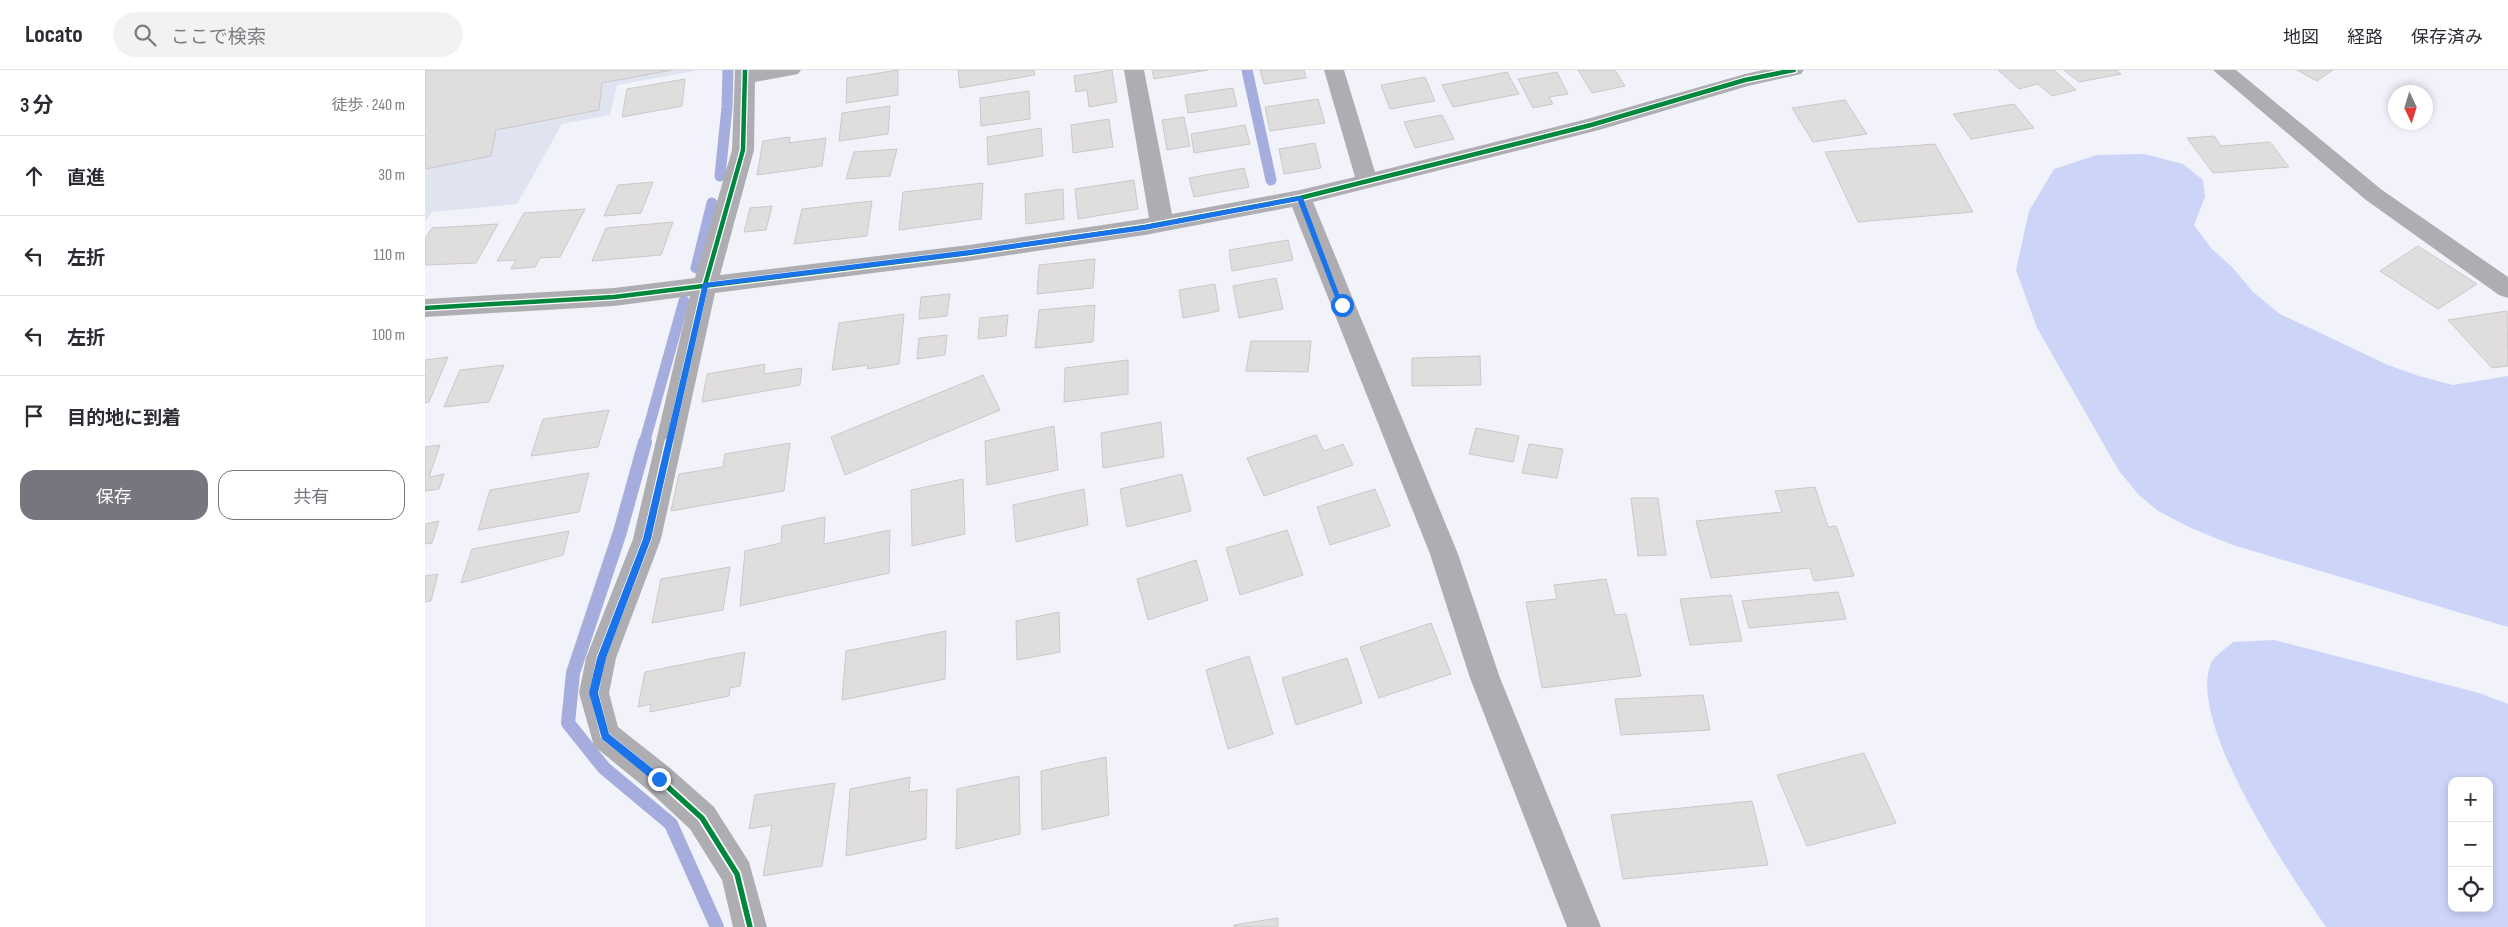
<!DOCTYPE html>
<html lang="ja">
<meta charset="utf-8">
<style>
:root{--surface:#fff;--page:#f2f2f3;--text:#2b2b33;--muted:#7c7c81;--line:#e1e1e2;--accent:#75767e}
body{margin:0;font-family:"Sofia Sans Condensed","Noto Sans JP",sans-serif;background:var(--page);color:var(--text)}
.controls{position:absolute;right:15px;bottom:15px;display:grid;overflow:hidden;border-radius:10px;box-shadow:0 2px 8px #0003}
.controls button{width:45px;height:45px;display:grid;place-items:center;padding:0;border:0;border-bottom:1px solid var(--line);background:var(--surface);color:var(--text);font:25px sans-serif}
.compass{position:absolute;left:1963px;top:15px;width:45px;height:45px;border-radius:50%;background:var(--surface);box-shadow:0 2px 8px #0003;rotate:176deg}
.stop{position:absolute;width:15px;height:15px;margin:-11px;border:4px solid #1a73e8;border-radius:50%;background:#fff}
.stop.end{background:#1a73e8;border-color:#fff;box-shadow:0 1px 5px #0008}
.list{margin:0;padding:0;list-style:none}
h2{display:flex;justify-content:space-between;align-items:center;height:65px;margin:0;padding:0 20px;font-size:21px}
h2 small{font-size:16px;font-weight:400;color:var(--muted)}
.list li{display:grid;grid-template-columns:32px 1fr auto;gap:15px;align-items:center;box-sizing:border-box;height:80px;padding:0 20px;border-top:1px solid var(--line)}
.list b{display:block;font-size:19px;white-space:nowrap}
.list em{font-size:16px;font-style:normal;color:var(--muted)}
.actions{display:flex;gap:10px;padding:15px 20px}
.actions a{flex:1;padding:11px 0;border:1px solid var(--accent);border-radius:15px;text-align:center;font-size:18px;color:var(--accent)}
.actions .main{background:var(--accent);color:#fff}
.icon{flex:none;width:28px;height:28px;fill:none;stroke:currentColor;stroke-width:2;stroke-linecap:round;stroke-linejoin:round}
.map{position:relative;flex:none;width:2083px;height:857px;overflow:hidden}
header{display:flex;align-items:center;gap:30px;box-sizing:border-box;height:70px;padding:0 25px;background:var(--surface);border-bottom:1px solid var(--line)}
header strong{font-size:24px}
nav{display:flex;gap:28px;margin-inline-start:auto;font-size:18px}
.search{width:350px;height:45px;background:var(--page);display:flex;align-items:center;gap:12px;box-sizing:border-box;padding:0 18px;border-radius:28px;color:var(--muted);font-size:19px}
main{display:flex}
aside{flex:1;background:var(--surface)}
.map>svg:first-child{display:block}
</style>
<header>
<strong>Locato</strong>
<div class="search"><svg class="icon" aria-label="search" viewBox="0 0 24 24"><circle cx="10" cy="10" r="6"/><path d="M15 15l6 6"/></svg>ここで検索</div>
<nav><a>地図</a><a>経路</a><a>保存済み</a></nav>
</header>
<main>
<aside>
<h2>3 分<small>徒歩 · 240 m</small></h2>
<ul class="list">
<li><svg class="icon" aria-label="ahead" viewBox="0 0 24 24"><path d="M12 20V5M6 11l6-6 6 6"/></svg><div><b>直進</b></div><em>30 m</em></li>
<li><svg class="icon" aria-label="left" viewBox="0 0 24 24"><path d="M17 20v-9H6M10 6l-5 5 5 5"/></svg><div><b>左折</b></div><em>110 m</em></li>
<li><svg class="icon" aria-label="left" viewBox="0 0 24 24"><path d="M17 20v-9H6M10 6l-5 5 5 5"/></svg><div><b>左折</b></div><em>100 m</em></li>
<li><svg class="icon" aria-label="arrive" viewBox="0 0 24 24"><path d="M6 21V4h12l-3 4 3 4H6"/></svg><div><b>目的地に到着</b></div></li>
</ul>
<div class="actions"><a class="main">保存</a><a>共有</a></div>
</aside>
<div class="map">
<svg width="2083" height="857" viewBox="0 0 2083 857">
<rect width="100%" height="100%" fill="#f2f3fa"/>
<path fill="#e0e3f0" d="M0,0h275l-83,15 -7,30 -48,9 -45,80 -85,8 -7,10z"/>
<path fill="#ccd4f8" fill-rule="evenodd" d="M1719,84l39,10 20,16 2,17 -11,28 17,23 21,19 21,25 27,22 108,51 31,11 34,9 55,-9v251l-275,-82 -40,-16 -35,-18 -19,-16 -20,-24 -82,-143 -21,-58 13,-59 25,-42 43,-14z
M1849,570l205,53 29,11v223h-182c-35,-51 -137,-200 -116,-261 2,-9 17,-18 23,-24zM2027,711h37v127h-37z"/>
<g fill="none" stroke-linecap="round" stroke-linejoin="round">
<path stroke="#a4addd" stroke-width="11" d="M822,0l24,110
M295,106l7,-69 1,-37
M271,198l16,-65
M219,374l40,-143"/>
<path stroke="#a4addd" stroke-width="14" d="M220,372l-25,90 -47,141 -5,50 36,45 67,56 46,103"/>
</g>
<path fill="#e0ddde" stroke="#ccc8c8" d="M0,0h247l-70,13 -3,27 -103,20 -5,26 -66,13z
M473,0v25l-52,8 1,-25z
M533,0h76l1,5 -75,13z
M687,0l5,32 -28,5 -2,-17 -11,2 -2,-16z
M727,0h56l-54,9z
M835,0h44l2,8 -42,6z
M1153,0h37l10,16 -33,7z
M1573,0h56l22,20 -24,6 -14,-12 -19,5z
M1639,0h52l5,4 -42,8z
M1872,0h36l-16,11z
M1082,2l12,22 -66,13 -11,-22z
M1132,2l11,22 -19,3 4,7 -20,4 -15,-29z
M1000,7l10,24 -45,8 -9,-24z
M260,9l-3,27 -60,11 5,-28z
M808,18l4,18 -49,7 -3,-18z
M604,21l1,28 -49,7 -1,-28z
M893,29l7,24 -55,8 -5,-24z
M1420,30l22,34 -54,8 -21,-34z
M1589,34l20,24 -63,11 -18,-25z
M465,36l-2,28 -49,7 3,-28z
M1017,45l12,24 -39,9 -11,-26z
M759,47l6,29 -23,4 -5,-30z
M684,49l4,28 -40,6 -2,-28z
M820,55l5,19 -56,9 -3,-19z
M616,58l2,28 -55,9 -1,-28z
M1789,66l7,10 49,-4 19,25 -76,6 -26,-35z
M365,67l-1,6 37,-5 -4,28 -65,9 6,-34z
M890,73l6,25 -37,6 -5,-25z
M1510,74l38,68 -115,10 -33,-70z
M472,79l-7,27 -44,3 8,-27z
M819,98l5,19 -55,10 -5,-19z
M709,110l4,29 -60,10 -3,-30z
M228,112l-12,31 -37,3 14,-31z
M558,113l-2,36 -82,11 4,-38z
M638,119l1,30 -38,5 -1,-30z
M447,131l-5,35 -73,8 8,-35z
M347,136l-6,24 -22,2 6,-24z
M160,139l-25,48 -20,1 -5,9 -24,2 5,-9 -19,1 27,-48z
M248,152l-12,33 -69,6 14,-33z
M73,154l-22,39 -51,2v-26l7,-11z
M863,170l5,20 -61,11 -3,-21z
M1993,176l59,38 -39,25 -58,-38z
M670,189l-2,29 -56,6 2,-29z
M851,208l7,31 -44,9 -6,-32z
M790,214l4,27 -36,7 -4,-28z
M525,224l-3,22 -28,3 2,-22z
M670,235l-2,37 -58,6 4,-38z
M2082,241l1,55 -16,2 -44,-48z
M479,244l-5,50 -32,5 1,-4 -36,5 7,-47z
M583,245l-2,21 -28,3 2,-21z
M522,265l-2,20 -28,4 2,-21z
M826,271h60l-3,31 -62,-1z
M1055,286l1,29 -69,1v-28z
M23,287l-19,45 -4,1v-43z
M703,290v34l-64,8 1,-34z
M340,294l-1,10 38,-6 -2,17 -98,17 5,-28z
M79,295l-15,37 -45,5 16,-37z
M558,305l17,35 -155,65 -14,-38z
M184,340l-11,37 -67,9 12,-37z
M736,352l3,35 -61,11 -2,-35z
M629,356l4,44 -71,15 -2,-44z
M1051,358l43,8 -6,26 -44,-8z
M891,365l8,16 19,-7 10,21 -89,31 -17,-38z
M365,373l-6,48 -113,20 8,-37 44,-7 2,-13z
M1104,374l34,5 -6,29 -35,-5z
M15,375l-11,32 15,-3 -5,15 -14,2v-44z
M164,403l-10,39 -101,18 12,-40z
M757,404l9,37 -64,16 -7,-38z
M538,409l2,55 -53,12 -1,-56z
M1390,417l13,40 8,-1 18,50 -40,5 -4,-13 -99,10 -15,-57 86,-9 -7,-21z
M659,419l4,36 -72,17 -3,-37z
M950,419l15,37 -60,19 -13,-38z
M1206,428h27l8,57 -28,1z
M400,447l-1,27 66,-14 -1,43 -149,33 5,-55 36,-8 1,-17z
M14,451l-7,22 -7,1v-20z
M862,460l16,45 -63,20 -14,-47z
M144,461l-6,24 -102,28 11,-34z
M771,490l12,40 -60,20 -11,-41z
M305,497l-7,43 -71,13 9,-44z
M13,504l-7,27 -6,1v-26z
M1181,509l9,36 11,-1 15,62 -99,12 -16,-86 31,-3 -3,-14z
M1413,522l8,27 -97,9 -7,-27z
M1306,525l11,46 -52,4 -10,-46z
M634,542l1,40 -43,8 -1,-39z
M1006,553l20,51 -72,24 -19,-51z
M521,561l-1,48 -103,21 4,-49z
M320,582l-5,34 -10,2 -1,8 -79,16 1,-8 -13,3 7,-35z
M824,586l24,78 -45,15 -22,-79z
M922,588l15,45 -66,22 -14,-47z
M1278,625l7,35 -89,5 -6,-36z
M1439,683l32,70 -89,23 -30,-71z
M681,687l3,58 -67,15 -1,-59z
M594,706l1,58 -64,15 1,-60z
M485,707l-1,15 18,-3 -1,50 -80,17 4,-67z
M410,713l-13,83 -59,10 9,-51 -23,4 6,-34z
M1327,731l16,64 -145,14 -12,-64z
M853,848v9h-44v-2z"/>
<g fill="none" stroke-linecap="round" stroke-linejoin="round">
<path fill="#aeaeb2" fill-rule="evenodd" d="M310,0h66l-3,4 -43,8 -1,68 -34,125 249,-30 180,-27 -25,-148h20l28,144 128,-24 55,-13 -31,-107h20l31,102 212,-53 158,-45 18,-4h41l-3,4 -53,12 -149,44 -286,72 145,352 42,124 101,249h-34l-97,-249 -40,-124 -138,-347 -147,28 -176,26 -254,32 -54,246 -45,119 -7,35 9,34 52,41 44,39 35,55 18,65h-34l-11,-47 -32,-51 -42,-39 -54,-44 -15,-53 7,-35 47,-119 57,-243 -76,10 -189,11v-18l189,-11 81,-10 37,-128z
M1788,0h23l146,120 126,87v21l-9,-3 -133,-95z"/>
<defs>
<path id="cycleway-far1" d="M0,238l189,-11 355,-44 176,-26 155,-29 291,-73 154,-45 49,-10
M244,374l36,-159 38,-135 2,-80"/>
<path id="cycleway" d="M244,372l-22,97 -46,119 -7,35 11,43 54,43 43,39 35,56 13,53"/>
</defs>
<use href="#cycleway-far1" stroke="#fff" stroke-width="7"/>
<use href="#cycleway" stroke="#fff" stroke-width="9"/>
<use href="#cycleway-far1" stroke="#00873e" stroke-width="4.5"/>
<use href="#cycleway" stroke="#00873e" stroke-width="5.5"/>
</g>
<path fill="#1a73e8" d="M875,126l3,2 41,109 -6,-2 -40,-104 -153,29 -176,25 -261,32 -57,252 -45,119 -8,35 11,41 53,42v7h-6l-54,-44 -13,-46 8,-35 46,-119 60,-256 266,-33 176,-25z"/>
</svg>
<div class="controls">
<button>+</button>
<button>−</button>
<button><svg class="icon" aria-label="locate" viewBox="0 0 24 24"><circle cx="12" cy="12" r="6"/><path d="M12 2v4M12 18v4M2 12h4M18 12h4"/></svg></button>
</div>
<svg class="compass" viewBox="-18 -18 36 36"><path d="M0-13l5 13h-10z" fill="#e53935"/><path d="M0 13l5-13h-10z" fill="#7c7c81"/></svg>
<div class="stop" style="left:917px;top:235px"></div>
<div class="stop end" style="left:234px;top:709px"></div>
</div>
</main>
